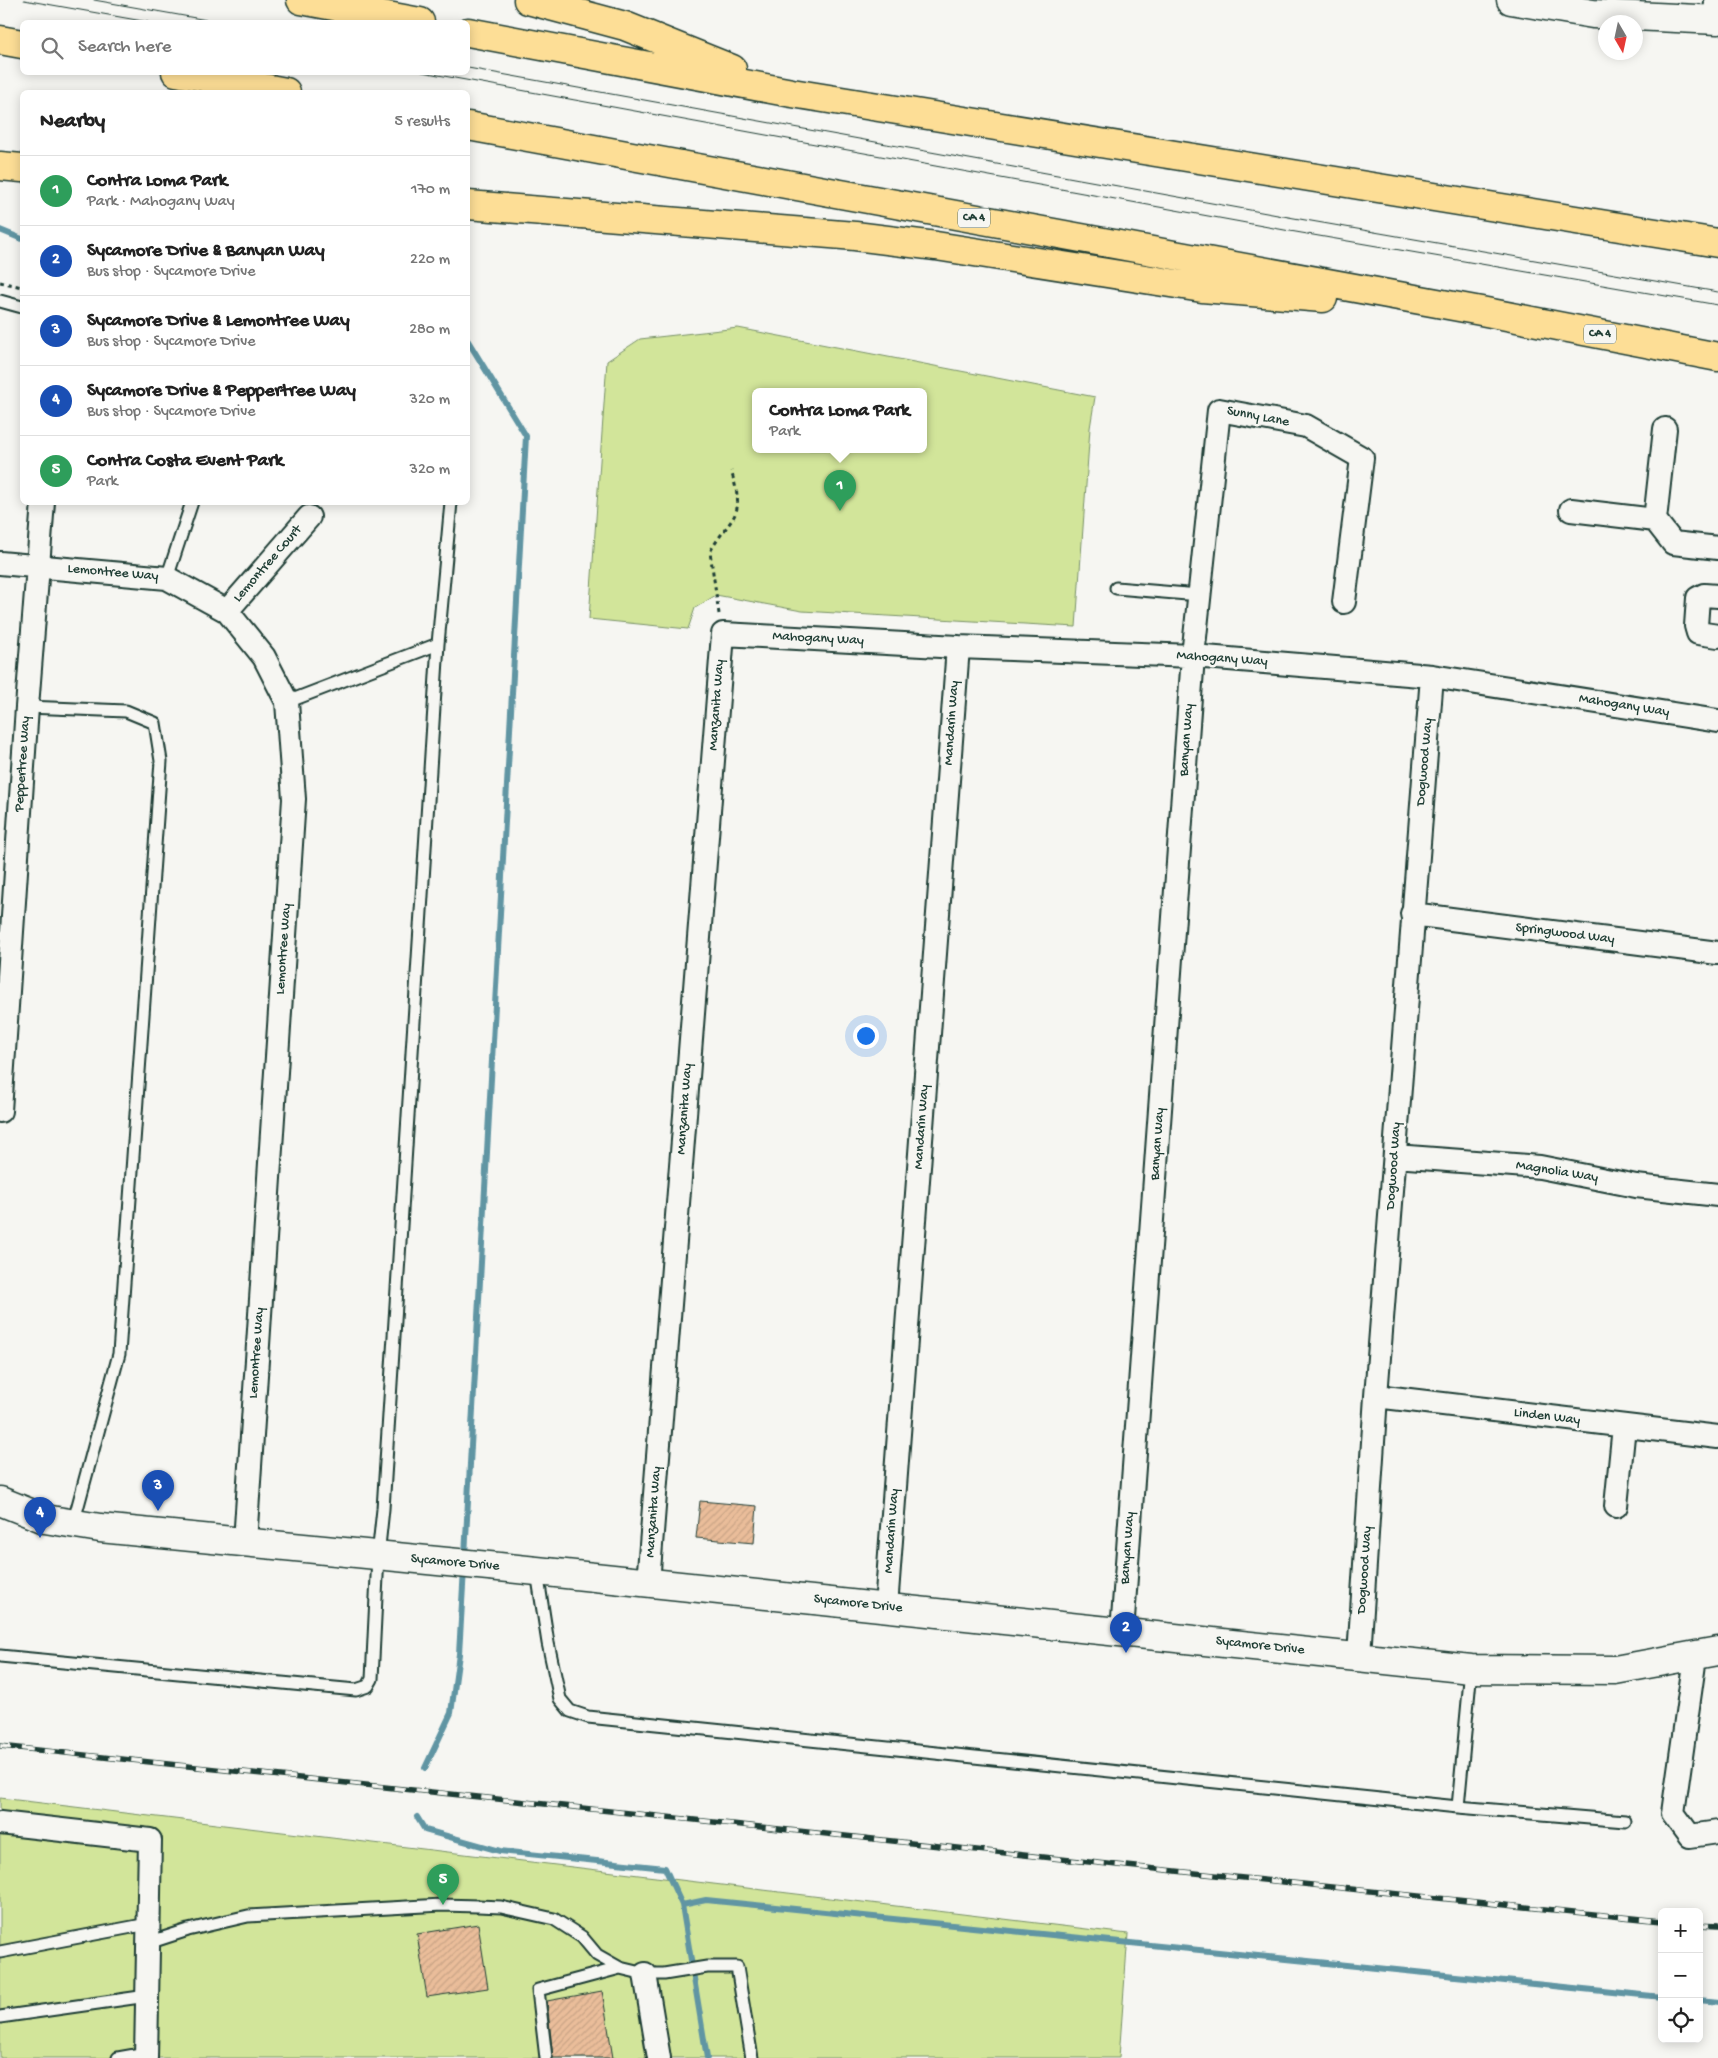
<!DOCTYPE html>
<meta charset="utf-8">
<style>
:root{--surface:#fff;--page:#f6f6f6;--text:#222;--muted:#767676;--line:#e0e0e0;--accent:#0f766e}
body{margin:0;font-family:"Gochi Hand",sans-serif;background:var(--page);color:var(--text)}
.controls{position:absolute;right:15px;bottom:15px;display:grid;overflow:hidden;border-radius:8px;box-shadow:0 2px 12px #0003}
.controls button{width:45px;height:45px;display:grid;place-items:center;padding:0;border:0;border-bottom:1px solid var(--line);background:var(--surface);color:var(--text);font:25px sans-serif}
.compass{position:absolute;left:1598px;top:15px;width:45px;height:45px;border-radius:50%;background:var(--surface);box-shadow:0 2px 12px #0003;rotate:171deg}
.you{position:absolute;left:865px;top:1035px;width:18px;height:18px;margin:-12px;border:4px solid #fff;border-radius:50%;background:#1a73e8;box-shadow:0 0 0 8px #1a73e833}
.badge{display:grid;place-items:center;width:32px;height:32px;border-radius:50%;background:var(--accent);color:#fff;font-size:16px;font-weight:700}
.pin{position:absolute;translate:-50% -41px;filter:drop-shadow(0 1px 2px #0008)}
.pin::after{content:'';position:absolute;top:26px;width:18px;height:15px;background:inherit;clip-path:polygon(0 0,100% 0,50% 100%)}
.popup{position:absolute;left:752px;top:388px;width:175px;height:65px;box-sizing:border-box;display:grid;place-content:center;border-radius:8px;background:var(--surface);filter:drop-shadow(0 1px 4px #0005);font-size:16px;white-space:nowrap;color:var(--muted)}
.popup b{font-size:19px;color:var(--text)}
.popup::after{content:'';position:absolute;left:50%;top:100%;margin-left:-10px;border:10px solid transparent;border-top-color:var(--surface)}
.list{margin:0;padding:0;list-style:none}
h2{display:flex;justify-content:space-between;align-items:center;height:65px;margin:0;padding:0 20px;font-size:21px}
h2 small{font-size:16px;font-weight:400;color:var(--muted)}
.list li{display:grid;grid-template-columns:32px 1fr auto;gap:15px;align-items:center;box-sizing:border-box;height:70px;padding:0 20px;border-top:1px solid var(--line)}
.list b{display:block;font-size:19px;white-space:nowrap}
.list p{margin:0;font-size:16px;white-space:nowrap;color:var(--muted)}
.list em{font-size:16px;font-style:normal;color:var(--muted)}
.icon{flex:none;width:28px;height:28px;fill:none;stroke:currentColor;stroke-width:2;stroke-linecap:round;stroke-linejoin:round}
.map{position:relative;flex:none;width:1718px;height:2058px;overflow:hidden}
.search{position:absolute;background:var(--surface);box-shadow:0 2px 12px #0003;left:20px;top:20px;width:450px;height:55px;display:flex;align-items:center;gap:12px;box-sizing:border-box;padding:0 18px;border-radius:8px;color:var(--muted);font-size:19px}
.panel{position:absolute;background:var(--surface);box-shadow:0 2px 12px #0003;left:20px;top:90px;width:450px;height:415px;border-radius:8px}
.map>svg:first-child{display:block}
</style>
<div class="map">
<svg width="1718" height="2058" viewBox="0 0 1718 2058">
<defs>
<pattern id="building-hatch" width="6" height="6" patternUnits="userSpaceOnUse" patternTransform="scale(1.25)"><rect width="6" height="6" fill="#eabd9a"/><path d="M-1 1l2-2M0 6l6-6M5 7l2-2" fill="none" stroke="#c8a385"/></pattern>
</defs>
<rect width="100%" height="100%" fill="#f6f6f2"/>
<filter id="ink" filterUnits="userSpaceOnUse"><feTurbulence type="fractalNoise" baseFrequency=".02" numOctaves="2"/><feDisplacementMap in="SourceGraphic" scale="10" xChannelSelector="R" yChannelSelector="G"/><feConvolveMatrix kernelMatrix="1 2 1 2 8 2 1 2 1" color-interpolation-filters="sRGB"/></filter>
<g filter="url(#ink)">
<path fill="#d2e59a" stroke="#789167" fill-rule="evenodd" d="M738,328l357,69 -5,31 -14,199 -274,-16 -86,-16 -21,13 -7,21 -99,-10 18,-258 33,-22zM924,392v58h-168v-58z
M0,1798l1128,136 -9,124h-1119z"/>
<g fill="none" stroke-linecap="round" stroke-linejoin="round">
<path stroke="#6095a3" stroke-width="6" d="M0,230l22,9
M465,1556l61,-1120 -58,-95
M425,1768l26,-55 8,-59 5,-85
M417,1817l8,13 75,21 165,17 17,37 25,153
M682,1905l24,-5 956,97
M1699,2000l19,2"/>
</g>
<path fill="url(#building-hatch)" stroke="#1f3d34" d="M700,1501l57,5 -3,37 -58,-5z
M478,1924l10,64 -61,9 -10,-63z
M602,1991l11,67h-60l-6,-57z"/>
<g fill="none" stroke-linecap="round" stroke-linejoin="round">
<defs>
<path id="service" d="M0,301l22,6
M167,578l25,-76
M1116,588l83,7
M287,702l151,-58
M27,707l99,4 29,12 6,38 -42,593 -46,170
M537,1572l11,71 12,56 10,12 18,6 870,90
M0,1656l356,34 12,-4 4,-7 6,-123 5,-47 55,-865 13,-142
M1471,1669l-13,138 167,14
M148,1943l40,-13 60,-14 194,-11 36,1 23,1 53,12 28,18 15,18 23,13 25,6h19l43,-7h30l15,91
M0,1952l148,-28
M0,2017l147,-21
M118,2058l28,-5
M546,2058l-8,-68 82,-22"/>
<path id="minor" d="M1715,20l1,-20
M1571,510l84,10 18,23 45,5
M1655,520l10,-91
M0,563l167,15 60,33 37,46 23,45 7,97 -49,743
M1718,596l-14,-1 -6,3 -2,28 2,7 20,3
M227,611l82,-94
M1412,914l306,39
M0,1111l27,-404 16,-205
M1395,1156l145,11 96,19 82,9
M1376,1396l342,41
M1616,1506l8,-80
M648,1583l75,-949 235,13 235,9 239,20 286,45
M886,1607l72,-960
M1122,1632l71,-976 26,-246 87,16 56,32 -18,144
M1359,1656l17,-260 56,-720
M1695,1657l-22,156 17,23 28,-4
M0,1823l150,17 -4,218
M645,1974l14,84"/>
<path id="tertiary" d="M0,1501l45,18 55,9 399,39 972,102 144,1 103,-19"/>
<path id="secondary" d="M1511,0l82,14 125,6"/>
<path id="motorway" d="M301,0l119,22
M528,0l97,26 107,43
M468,32l324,61 926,150
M0,40l22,4
M176,72l110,20
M468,126l1013,185 237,46
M0,166l22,2
M468,205l387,31 81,10 266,42 121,10"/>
</defs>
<use href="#service" stroke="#1f3d34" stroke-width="15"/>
<use href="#minor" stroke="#1f3d34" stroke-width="26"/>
<use href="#tertiary" stroke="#1f3d34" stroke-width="31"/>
<use href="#secondary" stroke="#1f3d34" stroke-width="31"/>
<use href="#motorway" stroke="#1f3d34" stroke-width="31"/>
<path stroke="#1f3d34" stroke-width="3" stroke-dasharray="4 4" stroke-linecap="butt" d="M0,282l22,5
M719,614l-9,-62c21,-38 37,-32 21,-81"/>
<use href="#service" stroke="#f6f6f2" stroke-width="11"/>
<use href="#minor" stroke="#f6f6f2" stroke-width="22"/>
<use href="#tertiary" stroke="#f6f6f2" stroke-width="28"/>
<use href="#secondary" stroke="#f6f6f2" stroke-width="28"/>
<use href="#motorway" stroke="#fdde96" stroke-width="28"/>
<path stroke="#1f3d34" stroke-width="1" d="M24,0l124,22
M94,0l124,22
M468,68l826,150 424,74
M422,72l868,159 428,74"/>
<defs>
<path id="rail" d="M0,1746l1117,119 545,56
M1699,1925l19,1"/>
</defs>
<use href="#rail" stroke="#1f3d34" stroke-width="5.5"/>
<use href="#rail" stroke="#f6f6f2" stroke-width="4" stroke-dasharray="11" stroke-linecap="butt"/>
</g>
</g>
<g text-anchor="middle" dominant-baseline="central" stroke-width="5" stroke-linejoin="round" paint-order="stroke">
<g fill="#f6f6f2" stroke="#60746d" stroke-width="1">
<rect x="958" y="208.5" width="32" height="19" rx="4"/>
<rect x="1584" y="324.5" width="32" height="19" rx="4"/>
</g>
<g font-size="12" font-weight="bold" fill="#1f3d34">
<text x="974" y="218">CA 4</text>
<text x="1600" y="334">CA 4</text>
</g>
<g font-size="14" fill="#1f3d34" stroke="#f6f6f2">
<text transform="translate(1258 417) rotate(11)">Sunny Lane</text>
<text transform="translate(268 564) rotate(-49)">Lemontree Court</text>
<text transform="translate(113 573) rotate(5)">Lemontree Way</text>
<text transform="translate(818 639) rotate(3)">Mahogany Way</text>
<text transform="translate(1222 659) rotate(4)">Mahogany Way</text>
<text transform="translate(717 705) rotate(-86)">Manzanita Way</text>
<text transform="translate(1624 706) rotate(9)">Mahogany Way</text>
<text transform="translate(952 723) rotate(-86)">Mandarin Way</text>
<text transform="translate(1187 740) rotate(-86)">Banyan Way</text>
<text transform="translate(1425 762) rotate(-85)">Dogwood Way</text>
<text transform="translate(23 764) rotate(-86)">Peppertree Way</text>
<text transform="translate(1565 934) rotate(7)">Springwood Way</text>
<text transform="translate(284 949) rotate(-86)">Lemontree Way</text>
<text transform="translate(685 1109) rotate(-86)">Manzanita Way</text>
<text transform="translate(922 1127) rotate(-86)">Mandarin Way</text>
<text transform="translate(1158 1144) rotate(-86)">Banyan Way</text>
<text transform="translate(1394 1166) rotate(-86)">Dogwood Way</text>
<text transform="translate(1557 1172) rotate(9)">Magnolia Way</text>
<text transform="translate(257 1353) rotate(-86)">Lemontree Way</text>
<text transform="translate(1547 1417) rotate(7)">Linden Way</text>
<text transform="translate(654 1512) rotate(-86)">Manzanita Way</text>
<text transform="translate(892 1531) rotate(-86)">Mandarin Way</text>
<text transform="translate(1128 1548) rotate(-86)">Banyan Way</text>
<text transform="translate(455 1563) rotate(5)">Sycamore Drive</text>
<text transform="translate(1365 1570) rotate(-86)">Dogwood Way</text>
<text transform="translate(858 1604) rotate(6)">Sycamore Drive</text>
<text transform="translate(1260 1646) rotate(6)">Sycamore Drive</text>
</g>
</g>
</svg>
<div class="controls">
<button>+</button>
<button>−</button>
<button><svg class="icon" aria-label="locate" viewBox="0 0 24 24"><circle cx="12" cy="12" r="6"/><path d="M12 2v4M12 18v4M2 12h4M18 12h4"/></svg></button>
</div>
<svg class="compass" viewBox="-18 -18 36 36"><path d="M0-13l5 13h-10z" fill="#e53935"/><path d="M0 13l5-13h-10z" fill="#767676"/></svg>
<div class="you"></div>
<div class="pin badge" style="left:840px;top:511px;background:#2e9e5b">1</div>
<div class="popup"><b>Contra Loma Park</b>Park</div>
<div class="pin badge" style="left:1126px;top:1653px;background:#1a4fb4">2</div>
<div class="pin badge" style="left:158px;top:1511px;background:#1a4fb4">3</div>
<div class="pin badge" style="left:40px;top:1538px;background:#1a4fb4">4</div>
<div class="pin badge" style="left:443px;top:1905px;background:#2e9e5b">5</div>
<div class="search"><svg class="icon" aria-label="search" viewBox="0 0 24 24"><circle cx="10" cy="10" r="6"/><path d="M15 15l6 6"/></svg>Search here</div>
<section class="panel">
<h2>Nearby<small>5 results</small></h2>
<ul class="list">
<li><span class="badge" style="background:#2e9e5b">1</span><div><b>Contra Loma Park</b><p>Park · Mahogany Way</p></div><em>170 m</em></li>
<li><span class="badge" style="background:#1a4fb4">2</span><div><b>Sycamore Drive &amp; Banyan Way</b><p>Bus stop · Sycamore Drive</p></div><em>220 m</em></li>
<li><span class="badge" style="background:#1a4fb4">3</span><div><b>Sycamore Drive &amp; Lemontree Way</b><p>Bus stop · Sycamore Drive</p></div><em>280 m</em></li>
<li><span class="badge" style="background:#1a4fb4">4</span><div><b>Sycamore Drive &amp; Peppertree Way</b><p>Bus stop · Sycamore Drive</p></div><em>320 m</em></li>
<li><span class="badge" style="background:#2e9e5b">5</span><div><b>Contra Costa Event Park</b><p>Park</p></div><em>320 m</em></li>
</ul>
</section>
</div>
